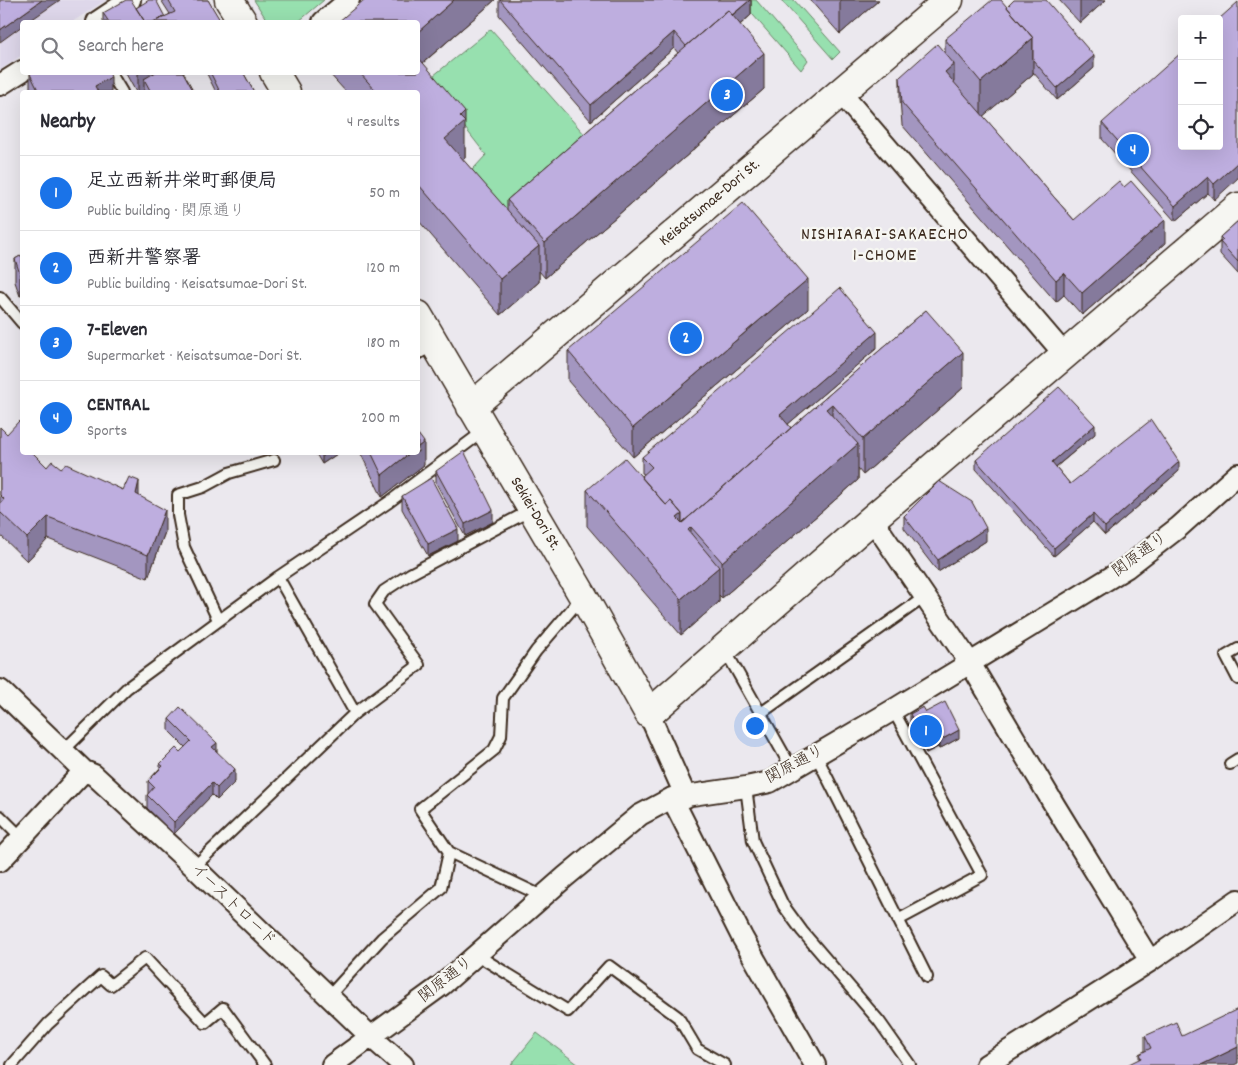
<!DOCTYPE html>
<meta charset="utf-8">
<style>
:root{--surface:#fff;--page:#f7f7f7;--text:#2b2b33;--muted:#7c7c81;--line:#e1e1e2;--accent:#1a73e8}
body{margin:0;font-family:Dekko,"Klee One",sans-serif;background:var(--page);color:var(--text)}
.controls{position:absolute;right:15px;top:15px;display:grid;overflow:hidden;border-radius:5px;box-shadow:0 5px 20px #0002}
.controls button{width:45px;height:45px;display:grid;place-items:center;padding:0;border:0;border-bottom:1px solid var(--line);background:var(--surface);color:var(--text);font:25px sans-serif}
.you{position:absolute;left:754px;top:725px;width:18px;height:18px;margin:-12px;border:4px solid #fff;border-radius:50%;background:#1a73e8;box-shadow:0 0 0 8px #1a73e833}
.badge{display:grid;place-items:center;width:32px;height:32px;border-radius:50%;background:var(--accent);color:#fff;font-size:16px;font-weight:700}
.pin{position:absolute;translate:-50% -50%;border:2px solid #fff;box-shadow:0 1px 5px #0006}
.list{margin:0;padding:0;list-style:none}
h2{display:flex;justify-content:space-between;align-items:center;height:65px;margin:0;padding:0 20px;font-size:21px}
h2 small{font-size:16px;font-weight:400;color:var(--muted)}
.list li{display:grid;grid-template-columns:32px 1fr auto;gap:15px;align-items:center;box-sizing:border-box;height:75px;padding:0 20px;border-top:1px solid var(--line)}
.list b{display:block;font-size:19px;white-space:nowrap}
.list p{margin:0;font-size:16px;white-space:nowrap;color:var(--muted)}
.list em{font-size:16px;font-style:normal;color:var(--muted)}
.icon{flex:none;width:28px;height:28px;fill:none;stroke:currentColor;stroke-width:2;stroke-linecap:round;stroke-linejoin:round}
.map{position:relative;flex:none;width:1238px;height:1065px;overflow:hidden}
.search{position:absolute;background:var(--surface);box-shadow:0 5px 20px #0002;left:20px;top:20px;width:400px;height:55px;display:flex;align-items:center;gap:12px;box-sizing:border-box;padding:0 18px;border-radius:5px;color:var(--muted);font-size:19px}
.panel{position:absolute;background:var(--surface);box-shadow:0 5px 20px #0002;left:20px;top:90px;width:400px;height:365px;border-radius:5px}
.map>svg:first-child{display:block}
</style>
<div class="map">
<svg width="1238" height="1065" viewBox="0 0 1238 1065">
<rect width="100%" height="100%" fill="#ebe8ee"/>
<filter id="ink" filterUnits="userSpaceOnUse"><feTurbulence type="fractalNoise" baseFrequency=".02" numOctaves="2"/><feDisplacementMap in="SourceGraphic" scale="10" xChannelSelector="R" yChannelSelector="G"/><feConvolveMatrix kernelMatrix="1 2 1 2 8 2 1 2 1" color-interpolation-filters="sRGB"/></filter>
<g filter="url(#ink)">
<path fill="#ded7ea" d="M0,0h106l-34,22h-50v33l-22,15z"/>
<path fill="#97e0af" stroke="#698566" d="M254,0h70l-26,22h-30z
M740,0h16l52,60 -7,10z
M781,0h13l46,52 -7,7z
M491,29l111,125 -98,69 -41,-43 23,-25 -58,-75z
M537,1033l42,32h-68z"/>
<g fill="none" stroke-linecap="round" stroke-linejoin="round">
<defs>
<path id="lane" d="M110,72l12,20
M0,297l22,26
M418,354l16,-9
M278,577l77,136
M218,620l-34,-73 -6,-32v-20l25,-8 26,-14 45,-13
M1238,649l-12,7 12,23
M725,650l67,119
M893,710l89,165 -84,45
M761,713l165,-117
M63,751l64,-63 151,-111 111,-75 96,-72
M816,755l111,222
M1230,764l8,-5
M746,787l7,54 30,64 19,26 77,90 31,44
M0,816l22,22
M194,867l161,-154 64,-48 -44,-61 9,-13 26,-17 121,-64
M544,897l-95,-45 -29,-43 74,-59 7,-14 2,-38 33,-47 46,-54
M477,955l91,56 41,-45 69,51 19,32 28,16
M329,996l53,-58 59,-50 8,-36
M12,1065l36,-41 53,-48 10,9 34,-27 60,65 18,-15 42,57"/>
<path id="street" d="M97,22l33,-22
M323,22l26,-22
M0,85l22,-14
M840,92l225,263
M872,519l98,144 85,143 95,155
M0,690l84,81 10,4 100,92 176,169 33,29
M649,714l37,83
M672,798l70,139 73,128
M0,861l84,-90
M332,1065l110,-80 123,-108 75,-62 32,-17 74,-11 24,-5 123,-72 233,-142 53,-41 59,-53
M986,1065l164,-104 88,-61"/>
<path id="secondary" d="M229,0l14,22
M274,72l12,20
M418,315l165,281 66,118 223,-195 366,-312
M471,407l478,-407"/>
</defs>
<use href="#lane" stroke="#3b2a1e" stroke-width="14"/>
<use href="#street" stroke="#3b2a1e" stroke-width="24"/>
<use href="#secondary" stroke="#3b2a1e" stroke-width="31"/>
<use href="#lane" stroke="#f6f6f2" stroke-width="10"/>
<use href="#street" stroke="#f6f6f2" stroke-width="20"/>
<use href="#secondary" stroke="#f6f6f2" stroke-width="28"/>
</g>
<path fill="#a396c0" stroke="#3b2a1e" d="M161,0h47l12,22h-117v-9l33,-5 29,9 5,-3z
M364,0h131l-72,63 42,85v10l-2,2 44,51v-11l171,-147 -4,-5 -83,73 -92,-106v-15h252v15l-11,10 24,64 -219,189 -6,-7v11l-39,33 -82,-95v-128h-72l-18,-20h90z
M810,0h69l-39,34z
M1059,0h47l-26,23z
M1007,7l87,61 -37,32 -24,-28v2l-50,42 91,104 91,23 -83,72 -18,-20 -8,7 -154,-177 -2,-26v-22l45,-23v-15z
M125,72h58l11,20h-58z
M206,72h37l11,20h-38z
M30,74l81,18h-81z
M1102,123l117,23 -5,54 -6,-7 -33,28 -73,-82z
M1238,221v53l-18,-20v-17z
M22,255v40l-2,1 -5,-14v-23z
M808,309l-175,148 -65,-76v-30z
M926,310l37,78 -100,87 -5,-6v11l-136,118 -3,-3v7l-38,33 -94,-109v-36l54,-13 3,-3 -2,-1v-16l235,-109 -89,76 3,4z
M0,427l22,25 25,15 14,1 78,28 26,36 -17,46 -100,-39 -21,22 -27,-26z
M1095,434l-39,33 14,17 109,-13 -74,64 -12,-13 -39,34 -78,-87v-9z
M315,452h25l-18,12z
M360,452h58l6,13 -42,32z
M436,471l57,51 -28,14 -29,-53z
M402,496l56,45 -30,15 -26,-47z
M904,516l82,25 -48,31 -34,-44z
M926,712l33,26 -20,11 -1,-2 -12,6 -16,-30v-9z
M169,719l48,33 18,30 -18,18 -5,-5 -38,39 -27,-26v-13l1,-1v-13l12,-13v-4l20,-12 5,-5 -16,-16z
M1145,1036h37l-43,23v-5l6,-3z"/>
<path fill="#857a9c" stroke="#3b2a1e" d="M42,0h18l-32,22h-6v4l-22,16v-12z
M454,0h41l-77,67v-35z
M750,0h1v15l-60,52v-16z
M840,0h39l-39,34z
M1080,0h26l-26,23z
M674,32v16l-83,73v-16z
M1033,38v36l-52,44v-36z
M764,53v36l-219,189v-35z
M1094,56v12l-37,32v-12z
M954,64v22l-9,-14z
M140,72h26l-22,7v13h-6v-18z
M111,77v15h-16v-6z
M465,112v46l-20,17v-36l15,-22z
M1238,162v16l-24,22v-16z
M1208,177v16l-33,28v-15z
M1165,220v23l-83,72v-22z
M539,246v36l-39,33v-36z
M22,273v22l-2,1v-22z
M1064,273v22l-8,7v-22z
M808,279v30l-175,148v-29z
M877,332v16l-97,83v-16z
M963,352v36l-100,87v-36z
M832,404v36l-6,-31z
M1095,425v9l-43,36v-8z
M424,442v23l-42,32v-22l29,-23h7v-5z
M858,444v36l-136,118v-36z
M322,452h18l-18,12z
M1179,462v9l-74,64v-8z
M139,481v22l-3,-9z
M165,510v22l-17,46v-23z
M493,510v12l-28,14v-12z
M682,514v36l-5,-32z
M1093,514v8l-39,34v-8z
M48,517v22l-21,22v-23z
M682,525l9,2v36z
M986,528v13l-48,31v-12z
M458,529v12l-30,15v-12z
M719,567v35l-38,33v-36z
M959,730v8l-20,11v-8z
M938,739v8l-12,6v-8z
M217,743v12l-5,-8z
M235,769v13l-18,18v-12z
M212,783v12l-38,39v-12z
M1238,1047v16l-4,2h-33z"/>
<path fill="#beaedf" stroke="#3b2a1e" d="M0,0h42l-42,30z
M126,0h5l14,22h-36l-6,-9z
M149,0h7l9,17 -12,5h-8l-9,-14z
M168,0h40l12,20 -3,2h-64l22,-10z
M364,0h90l-36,32v-10h-80z
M500,0h250l-18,15 -4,-5 -42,36 -12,-14 -83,73z
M992,0h9l32,38 -52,44 -36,-43z
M1014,0h32l48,56 -37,32 -24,-28v-22l-26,-31z
M1238,2v160l-24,22 -6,-7 -33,29 -73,-83 80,-71v94h37v-127z
M728,10l36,43 -219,190 -38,-43z
M937,44l17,20 -9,8 129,148 45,-39 5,6 7,-6 34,39 -83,73 -18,-20 -8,7 -154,-177 -2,-26z
M418,57l47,55 -5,5 5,5 -20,17 94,107 -39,33 -82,-95v-40l2,-2 -2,-3v-47h-41l-18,-20h59z
M32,72h77l2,5 -16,9 3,6h-59l-9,-18z
M156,72h27l11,20h-43l-7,-13z
M210,72h33l11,20h-34z
M743,203l65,76 -175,149 -65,-77z
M1238,221v41l-18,-20 3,-2 -3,-3z
M22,255v18l-2,1 -5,-15z
M840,288l37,44 -97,83 11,13 -109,95v-9l-11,-13 -5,4 -25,-28 11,-10 -10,-10z
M926,310l37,42 -100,87 -31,-35 -6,5 32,35 -136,118 -31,-35 -3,3 31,37 -38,32 -94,-109 38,-32 41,47 5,-4 11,13 -5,4 5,5z
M1059,387l36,38 -43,37 18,22 81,-64 28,42 -74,65 -12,-13 -39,34 -78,-88z
M19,421l3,4v12l-2,3 2,3v9h10l15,15 5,-6 9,7 5,-4 57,26 6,-13 10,4 -3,13 29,16 -17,45 -100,-38 -21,21 -27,-26v-8l4,-5 -4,-4v-68l7,7z
M418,434l6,8 -6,5z
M464,451l29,59 -28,14 -29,-53z
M371,452h40l-29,23z
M431,478l27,51 -30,15 -26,-48z
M939,481l33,21 14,26 -48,32 -34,-44z
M945,702l14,28 -20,11 -1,-2 -12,6 -16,-31 13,-7 3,5z
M180,707l37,36 -5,4 23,22 -18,19 -5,-5 -38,39 -27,-27 7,-8 -6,-6 15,-15 -3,-2 16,-16 4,4 11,-11 -22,-22z
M1238,1009v38l-37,18h-74l14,-7 -2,-4 12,-6 -6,-12 31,-14 6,14z"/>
</g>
<g text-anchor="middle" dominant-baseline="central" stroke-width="4.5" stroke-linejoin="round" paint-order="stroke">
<g font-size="16" fill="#3b2a1e" stroke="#f6f6f2">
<text transform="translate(710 203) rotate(-40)">Keisatsumae-Dori St.</text>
<text transform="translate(535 514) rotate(59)">Sekiei-Dori St.</text>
<text transform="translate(1140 555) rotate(-36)">関原通り</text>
<text transform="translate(795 765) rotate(-28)">関原通り</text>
<text transform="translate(233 905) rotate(44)">イーストロード</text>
<text transform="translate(446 980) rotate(-38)">関原通り</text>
</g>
<g font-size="18" letter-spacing="1" fill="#3b2a1e" stroke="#f6f6f2">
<text x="885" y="235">NISHIARAI-SAKAECHO<tspan x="885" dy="21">1-CHOME</tspan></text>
</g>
</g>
</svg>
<div class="controls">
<button>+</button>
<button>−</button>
<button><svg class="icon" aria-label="locate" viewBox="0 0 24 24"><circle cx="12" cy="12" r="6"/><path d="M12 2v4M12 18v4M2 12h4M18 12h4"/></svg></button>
</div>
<div class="you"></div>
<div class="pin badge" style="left:926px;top:731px">1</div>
<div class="pin badge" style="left:686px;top:338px">2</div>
<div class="pin badge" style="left:727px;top:95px">3</div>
<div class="pin badge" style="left:1133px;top:150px">4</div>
<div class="search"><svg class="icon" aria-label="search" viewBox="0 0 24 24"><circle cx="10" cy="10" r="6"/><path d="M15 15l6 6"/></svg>Search here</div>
<section class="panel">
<h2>Nearby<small>4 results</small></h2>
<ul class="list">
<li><span class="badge">1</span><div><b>足立西新井栄町郵便局</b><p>Public building · 関原通り</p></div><em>50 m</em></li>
<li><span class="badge">2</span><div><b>西新井警察署</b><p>Public building · Keisatsumae-Dori St.</p></div><em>120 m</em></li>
<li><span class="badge">3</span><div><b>7-Eleven</b><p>Supermarket · Keisatsumae-Dori St.</p></div><em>180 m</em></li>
<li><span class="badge">4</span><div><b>CENTRAL</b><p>Sports</p></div><em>200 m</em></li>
</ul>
</section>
</div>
